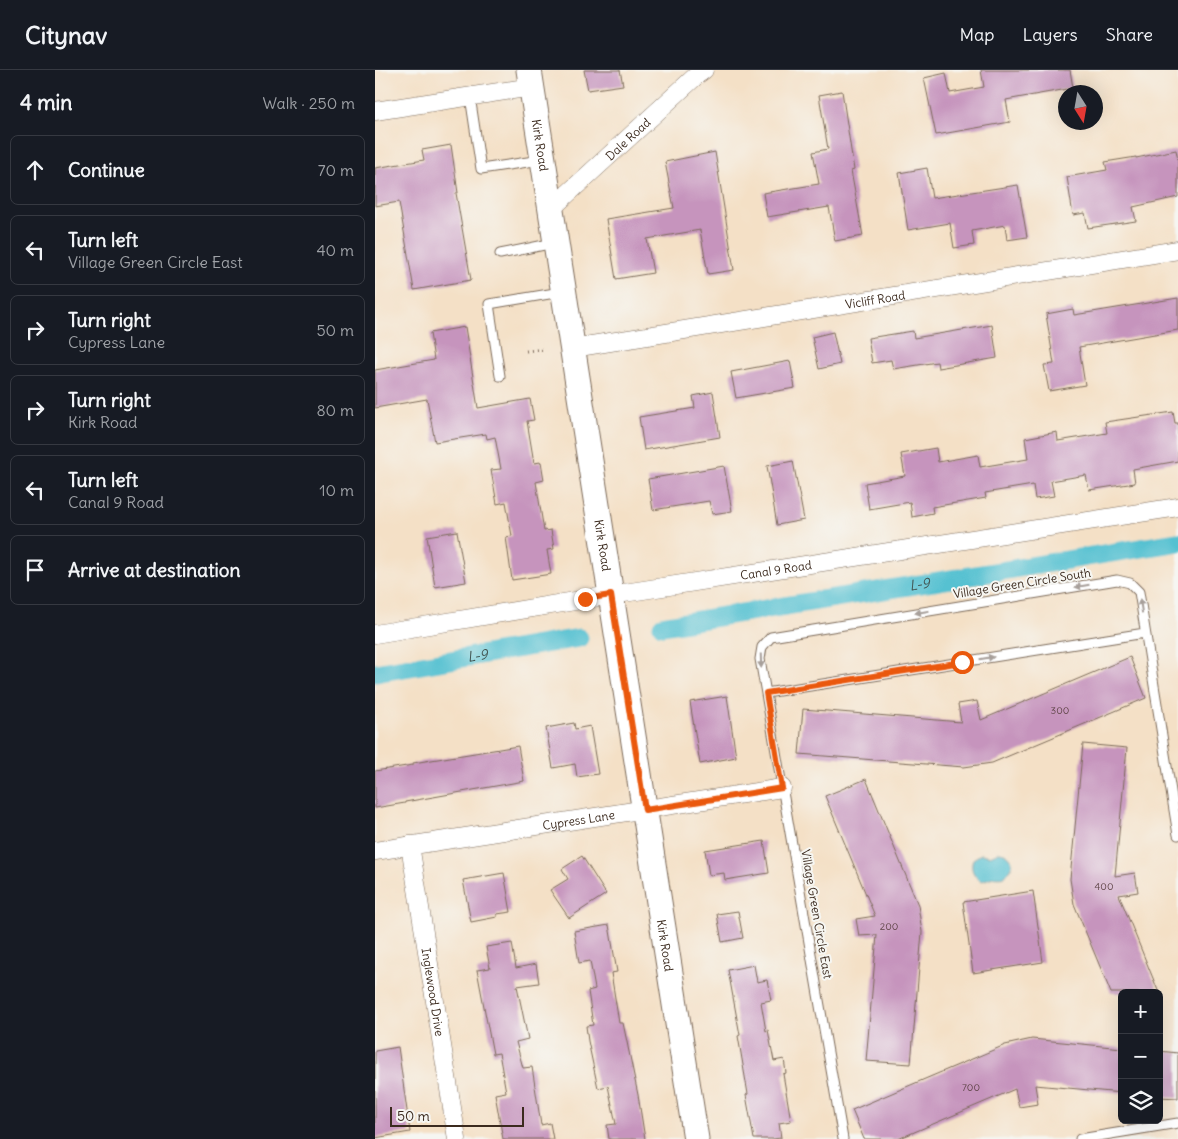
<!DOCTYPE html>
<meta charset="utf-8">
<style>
:root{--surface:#171b24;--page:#20242c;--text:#f1f3f6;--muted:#9ea1a6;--line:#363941}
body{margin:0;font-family:Delius,sans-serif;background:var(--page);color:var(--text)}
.controls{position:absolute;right:15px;bottom:15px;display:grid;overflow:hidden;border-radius:8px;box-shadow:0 5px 20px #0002}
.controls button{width:45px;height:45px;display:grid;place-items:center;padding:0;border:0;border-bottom:1px solid var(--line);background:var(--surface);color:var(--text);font:25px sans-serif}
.compass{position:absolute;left:683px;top:15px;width:45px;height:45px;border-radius:50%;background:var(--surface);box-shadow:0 5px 20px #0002;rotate:169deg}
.scale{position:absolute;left:15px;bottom:12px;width:134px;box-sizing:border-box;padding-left:5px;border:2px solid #3b2a1e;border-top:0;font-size:14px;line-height:18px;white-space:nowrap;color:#3b2a1e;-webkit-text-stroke:4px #f6f6f2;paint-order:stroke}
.stop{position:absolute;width:15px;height:15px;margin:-11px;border:4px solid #ea580c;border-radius:50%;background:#fff}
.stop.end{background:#ea580c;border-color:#fff;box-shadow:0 1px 5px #0008}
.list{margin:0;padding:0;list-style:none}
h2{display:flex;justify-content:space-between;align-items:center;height:65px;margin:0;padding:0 20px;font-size:21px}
h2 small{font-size:16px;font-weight:400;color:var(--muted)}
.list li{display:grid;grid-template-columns:32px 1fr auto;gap:15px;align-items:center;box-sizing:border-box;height:70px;margin:0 10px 10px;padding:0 10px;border:1px solid var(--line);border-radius:8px}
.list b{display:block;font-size:19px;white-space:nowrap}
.list p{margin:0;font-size:16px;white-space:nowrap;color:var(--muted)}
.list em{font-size:16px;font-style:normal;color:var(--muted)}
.icon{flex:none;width:28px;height:28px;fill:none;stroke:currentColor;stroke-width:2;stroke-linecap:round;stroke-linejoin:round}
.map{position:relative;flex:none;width:803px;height:1069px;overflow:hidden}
header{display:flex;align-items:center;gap:30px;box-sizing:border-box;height:70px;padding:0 25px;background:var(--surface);border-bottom:1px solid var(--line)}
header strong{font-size:24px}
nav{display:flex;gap:28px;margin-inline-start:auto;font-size:18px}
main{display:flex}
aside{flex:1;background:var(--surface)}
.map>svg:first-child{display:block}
</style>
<header>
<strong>Citynav</strong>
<nav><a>Map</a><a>Layers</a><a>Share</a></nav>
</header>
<main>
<aside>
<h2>4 min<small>Walk · 250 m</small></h2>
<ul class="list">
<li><svg class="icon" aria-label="ahead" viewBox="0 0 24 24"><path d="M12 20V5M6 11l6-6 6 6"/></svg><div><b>Continue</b></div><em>70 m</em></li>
<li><svg class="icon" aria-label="left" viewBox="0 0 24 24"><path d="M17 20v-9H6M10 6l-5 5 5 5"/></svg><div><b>Turn left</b><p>Village Green Circle East</p></div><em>40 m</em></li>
<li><svg class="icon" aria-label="right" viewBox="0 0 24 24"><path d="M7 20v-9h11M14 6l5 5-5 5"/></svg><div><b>Turn right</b><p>Cypress Lane</p></div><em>50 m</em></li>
<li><svg class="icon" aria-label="right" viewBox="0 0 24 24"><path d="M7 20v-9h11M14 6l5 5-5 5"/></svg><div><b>Turn right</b><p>Kirk Road</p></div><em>80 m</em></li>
<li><svg class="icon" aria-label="left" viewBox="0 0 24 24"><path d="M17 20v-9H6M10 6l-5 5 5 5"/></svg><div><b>Turn left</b><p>Canal 9 Road</p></div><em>10 m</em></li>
<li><svg class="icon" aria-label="arrive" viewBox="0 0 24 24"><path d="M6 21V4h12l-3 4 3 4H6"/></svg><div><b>Arrive at destination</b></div></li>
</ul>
</aside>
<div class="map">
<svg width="803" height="1069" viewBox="0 0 803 1069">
<rect width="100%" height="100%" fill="#f6f6f2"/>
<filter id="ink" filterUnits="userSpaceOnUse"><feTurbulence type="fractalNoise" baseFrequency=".02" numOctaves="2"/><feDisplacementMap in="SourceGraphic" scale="10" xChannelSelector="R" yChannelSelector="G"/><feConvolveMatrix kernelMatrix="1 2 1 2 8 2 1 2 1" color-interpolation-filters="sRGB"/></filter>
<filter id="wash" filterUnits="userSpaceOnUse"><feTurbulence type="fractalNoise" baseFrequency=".0096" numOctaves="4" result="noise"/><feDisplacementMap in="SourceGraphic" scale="20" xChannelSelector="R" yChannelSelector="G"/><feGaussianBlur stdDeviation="1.12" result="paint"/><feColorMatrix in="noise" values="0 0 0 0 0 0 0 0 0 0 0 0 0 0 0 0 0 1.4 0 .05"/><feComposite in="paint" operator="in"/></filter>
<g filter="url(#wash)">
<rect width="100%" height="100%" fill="#f4e0c6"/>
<path fill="#56c1d1" stroke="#487678" d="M624,782c14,1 18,15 6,23 -4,3 -7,1 -12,2 -4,1 -7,3 -12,4 -8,-6 -11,-12 -8,-22l8,-5 9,2z"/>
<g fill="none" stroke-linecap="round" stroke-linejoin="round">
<g stroke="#56c1d1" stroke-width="19">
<path id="s1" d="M287,556l516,-84"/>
<path id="s2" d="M0,603l204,-35"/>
</g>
</g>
<g id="blocks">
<path fill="#c694bd" d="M209,0h36l3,15 -35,5z
M606,0h89l3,18 -67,12 4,22 -74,13 -12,-57 22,-5 4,20 34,-6z
M467,21l12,79 -3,1 12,65 -28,5 -6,-34 -62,10 -4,-24 56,-9 -6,-32 15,-3 -9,-54z
M76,75l7,48h-2l15,87 -57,10 -15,-88 -24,4v-38l49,-8 -2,-10z
M801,80l2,10v37l-45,10 3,14 -48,7 -3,-15 -12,2 -6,-38 40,-7 -2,-8 31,-5v1z
M340,82l19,118 -26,4 -8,-44 -53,9 6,34 -37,6 -10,-60 68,-11 -9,-46z
M552,98l5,30 86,-13 9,52 -20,3 -2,-15 -33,6 2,14 -20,3 -4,-25 -42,7 -9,-57z
M803,228v32l-99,17 6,38 -36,6 -5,-26 10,-1 -8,-50 27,-5 1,6z
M617,255l5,33 -59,10 -1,-6 -44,7 -2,-9 -19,3 -4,-25 45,-7 1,7z
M90,257l13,81 52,-9 4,21 -7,1 7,42 7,-1 3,18 -8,2 8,49 7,-1 3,19 -7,1 4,24 -39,6 -6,-43 6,-1 -6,-34 -9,2 -6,-34 10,-1 -6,-32 -8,2 -1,-5 -51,8 -8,-43 -52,9v-38l59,-10 -4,-27z
M458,262l7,32 -21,5 -7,-32z
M415,291l5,27 -59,10 -5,-26z
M338,322l7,45 -76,13 -5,-33 56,-9 -2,-12z
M798,342l2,11h3v38l-45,8 2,14 -46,7 -3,-15 -35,6 3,15 -19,3 -2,-14 -48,8 1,5 -54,9 1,6 -21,4 -2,-15 -41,7 -4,-26 40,-7 -4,-22 35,-6 2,14 40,-7 2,12 48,-8 -3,-21 32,-6 1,9 49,-8 -2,-11z
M418,391l11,59 -27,5 -10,-59z
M349,396l8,45 -20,3 -3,-13 -56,9 -5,-31z
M82,461l9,51 -31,5 -8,-51z
M755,587l16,41 -154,65 -28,4 -165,-13 4,-45 158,13 -3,-18 19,-3 4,19z
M352,626l9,61 -36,7 -10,-62z
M199,653l1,6 15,-3 8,48 -21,3 -2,-13 -22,4 -7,-40z
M708,674l44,4 -12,128 20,-3 3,19 -19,3 40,98h-48l-37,-89 -4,-25z
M143,676l6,35 -119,21v1l-30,5v-37l38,-6v-2z
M491,709l52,126 4,27 -11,132 -45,-3 11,-126 -18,1 -3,-17 19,-3 -50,-120z
M389,771l5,32 -44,7 -1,-7 -15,2 -4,-25z
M207,786l24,38 -37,24 -19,-28 18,-11 -6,-10z
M129,803l7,39 -14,2v3l-26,5 -8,-42z
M658,821l10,71 -70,11 -10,-71z
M363,841l5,27 -21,4 -5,-28z
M234,855l8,47 -6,1 8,50h4l15,72 7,44h-36l-2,-14 9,-1 -8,-38 -10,2 -10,-47 -2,-15 7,-1 -5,-34 7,-2 -5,-28 -11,2 -5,-32z
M137,873l4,25 20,-4 3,19 -22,3 11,53 -12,3 7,26 9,-1 9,58 9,-2 3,16h-50l-8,-45 11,-2 -7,-39 -6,1 -16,-84 13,-2 -4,-21z
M379,895l3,17 10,-2 4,20 -10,2 5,29 2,-1 6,31 10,-2 2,14 -3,1 8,47 -12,2 2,15 -8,1h-19l-8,-44 2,-1 -10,-58 2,-1 -12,-65z
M657,969l90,9v45l-87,-8 3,19 -19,3 -4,-18 -117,50h-34l-12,-29 153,-65z
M23,977l12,85 -35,6v-87z
M784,981l19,2v45l-19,-1z"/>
</g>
</g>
<g filter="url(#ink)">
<use href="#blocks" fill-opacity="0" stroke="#7c6a59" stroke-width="1"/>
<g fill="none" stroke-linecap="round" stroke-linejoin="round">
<defs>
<path id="lane" d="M95,26l11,73 60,-9
M125,184l54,-11
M125,306l-11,-72 72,-12
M391,623l379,-60
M468,1069l-83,-480 2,-12 9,-10 346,-57 13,3 9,9 39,243
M705,1069l98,-16"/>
<g id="street">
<path d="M0,41l157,-24"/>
<path id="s3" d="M176,139l146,-134 7,-5"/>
<path id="s4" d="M198,278l605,-98"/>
<path id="s5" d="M0,564l236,-39 567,-88"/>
<path id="s6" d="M35,775l47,294"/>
<path id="s7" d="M0,781l407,-63"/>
</g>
<g id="secondary">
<path id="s8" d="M154,0l167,1069"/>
</g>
</defs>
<use href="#lane" stroke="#7c6a59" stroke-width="11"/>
<use href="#street" stroke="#7c6a59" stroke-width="19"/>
<use href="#secondary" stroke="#7c6a59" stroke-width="27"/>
<path stroke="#7c6a59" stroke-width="3" stroke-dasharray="1 4" stroke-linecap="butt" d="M151,281l19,-2"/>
<use href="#lane" stroke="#fff" stroke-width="9"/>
<use href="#street" stroke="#fff" stroke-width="18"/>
<use href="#secondary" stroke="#fff" stroke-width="25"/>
</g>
<defs><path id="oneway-solid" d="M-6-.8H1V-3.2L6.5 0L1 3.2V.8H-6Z" transform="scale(1.25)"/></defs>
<g fill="#a79f9a">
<use href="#oneway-solid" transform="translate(707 516) rotate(171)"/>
<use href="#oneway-solid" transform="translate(766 536) rotate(-99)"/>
<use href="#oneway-solid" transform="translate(547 542) rotate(171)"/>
<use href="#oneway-solid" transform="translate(612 588) rotate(-9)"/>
<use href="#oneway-solid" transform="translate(386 591) rotate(88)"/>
</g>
</g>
<g fill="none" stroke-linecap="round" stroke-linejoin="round" filter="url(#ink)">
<path stroke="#ea580c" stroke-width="6" d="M210,529l26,-4 34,215 137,-22 -16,-95 196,-31"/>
</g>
<g text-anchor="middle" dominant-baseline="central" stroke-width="4" stroke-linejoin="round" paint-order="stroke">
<g font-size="10" fill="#5e4446">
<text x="685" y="640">300</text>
<text x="729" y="816">400</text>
<text x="514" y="856">200</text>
<text x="596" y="1017">700</text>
</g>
<g font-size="12" fill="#3b2a1e" stroke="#f6f6f2">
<text stroke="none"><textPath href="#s3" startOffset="104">Dale Road</textPath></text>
<text stroke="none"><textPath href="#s8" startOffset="76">Kirk Road</textPath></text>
<text stroke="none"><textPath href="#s4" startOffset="306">Vicliff Road</textPath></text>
<text stroke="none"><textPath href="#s8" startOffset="481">Kirk Road</textPath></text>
<text stroke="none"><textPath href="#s5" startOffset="406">Canal 9 Road</textPath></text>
<text transform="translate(647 513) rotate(-9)">Village Green Circle South</text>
<text stroke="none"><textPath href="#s7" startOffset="206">Cypress Lane</textPath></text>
<text transform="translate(442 844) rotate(80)">Village Green Circle East</text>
<text stroke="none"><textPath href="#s8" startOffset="886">Kirk Road</textPath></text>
<text stroke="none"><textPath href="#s6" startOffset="149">Inglewood Drive</textPath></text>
</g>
<g font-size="14" font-style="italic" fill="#435754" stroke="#f6f6f2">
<text stroke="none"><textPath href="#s1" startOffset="261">L-9</textPath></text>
<text stroke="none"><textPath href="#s2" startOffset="104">L-9</textPath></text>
</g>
</g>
</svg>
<div class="controls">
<button>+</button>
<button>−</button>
<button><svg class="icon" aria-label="layers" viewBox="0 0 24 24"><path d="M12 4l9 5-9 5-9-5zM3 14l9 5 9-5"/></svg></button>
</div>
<svg class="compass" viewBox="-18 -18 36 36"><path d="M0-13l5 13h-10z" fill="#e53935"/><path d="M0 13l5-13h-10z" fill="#9ea1a6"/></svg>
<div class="scale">50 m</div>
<div class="stop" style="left:587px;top:592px"></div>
<div class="stop end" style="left:210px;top:529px"></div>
</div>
</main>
